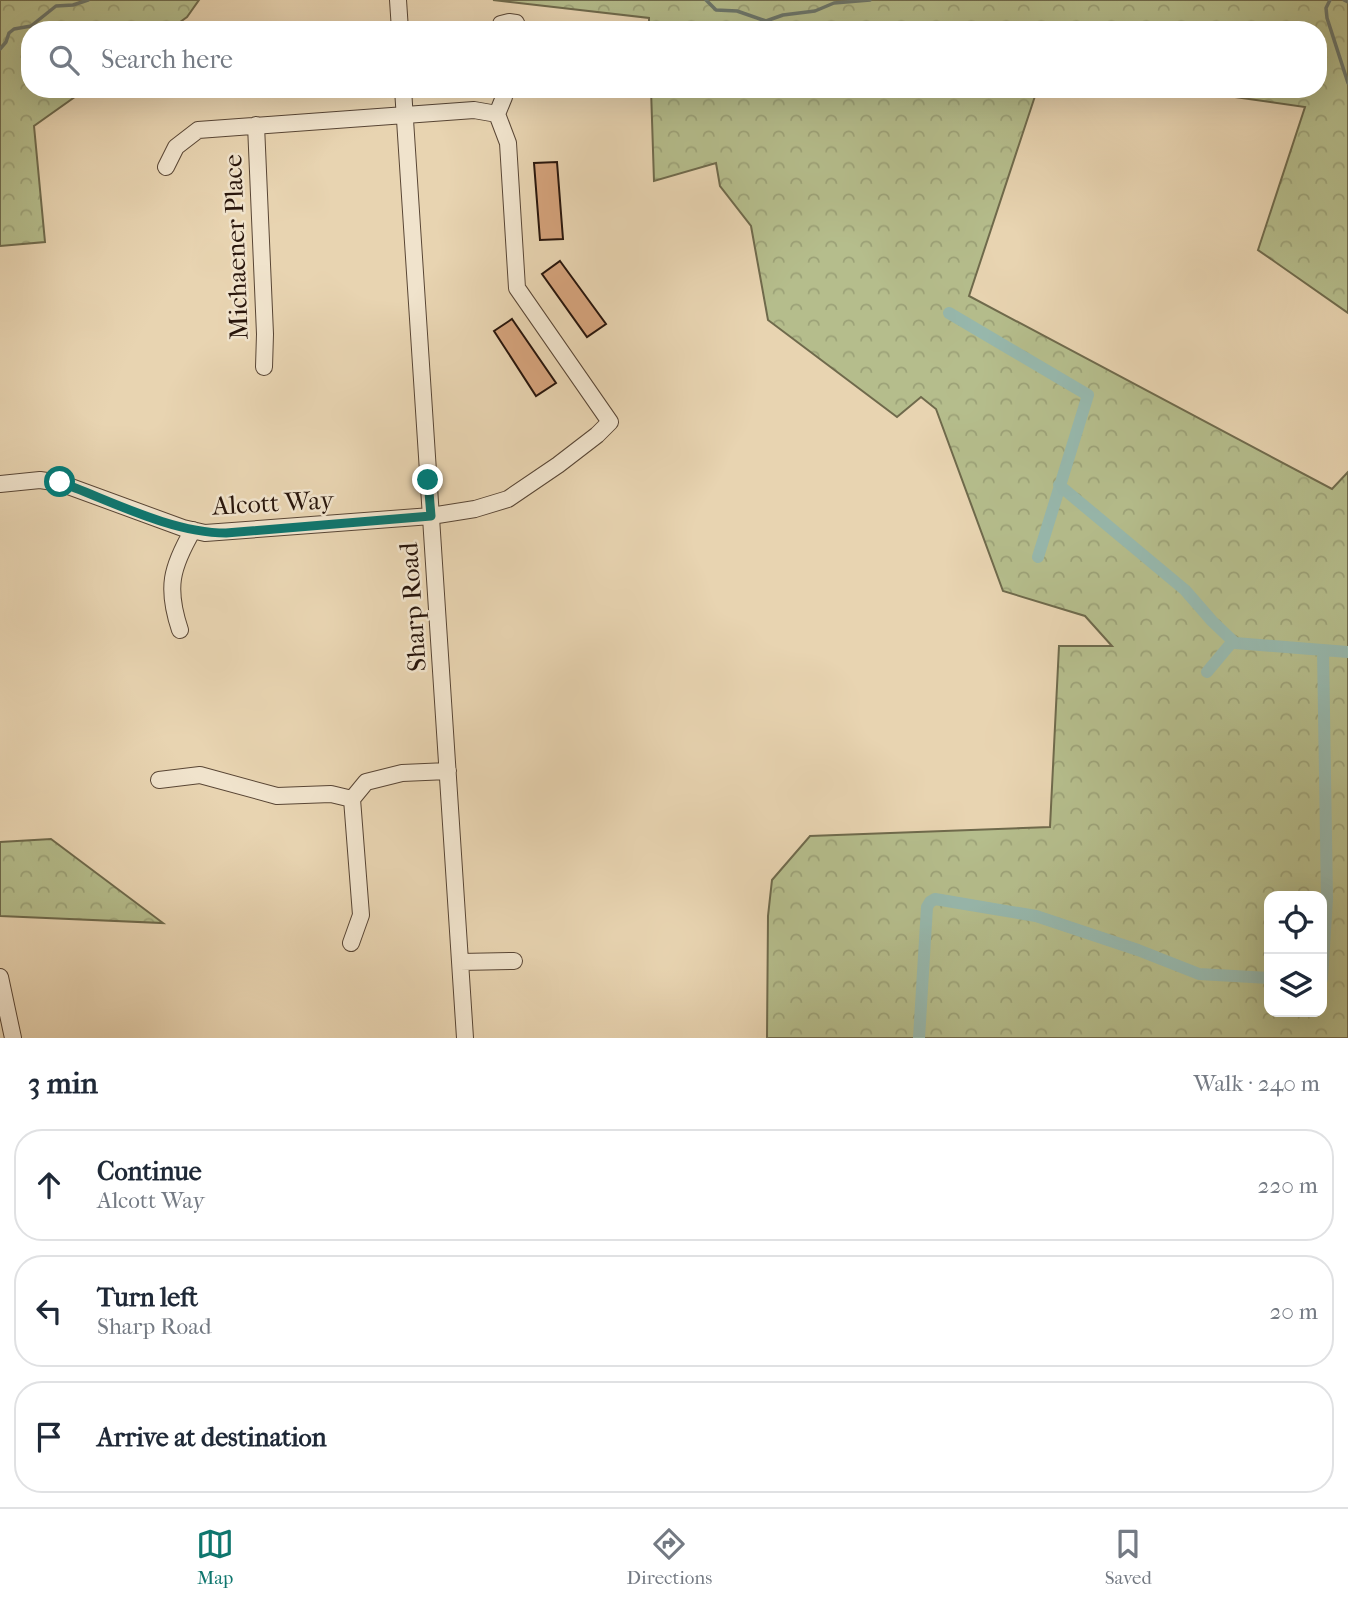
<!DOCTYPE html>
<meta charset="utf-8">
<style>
:root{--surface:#fff;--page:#f2f2f3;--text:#1f2937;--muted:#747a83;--line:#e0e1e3;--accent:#0f766e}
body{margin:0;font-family:"IM FELL French Canon",serif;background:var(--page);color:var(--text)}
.controls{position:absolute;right:21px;bottom:21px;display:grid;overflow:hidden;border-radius:14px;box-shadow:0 7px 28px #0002}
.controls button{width:63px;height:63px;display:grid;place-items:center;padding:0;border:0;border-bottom:2px solid var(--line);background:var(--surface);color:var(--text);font:35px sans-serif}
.stop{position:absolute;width:21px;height:21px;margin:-16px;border:5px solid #0f766e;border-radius:50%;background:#fff}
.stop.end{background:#0f766e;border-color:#fff;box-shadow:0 2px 7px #0008}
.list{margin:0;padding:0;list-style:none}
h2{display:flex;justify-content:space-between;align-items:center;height:91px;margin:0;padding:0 28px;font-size:30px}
h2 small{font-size:23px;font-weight:400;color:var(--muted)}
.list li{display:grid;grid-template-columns:46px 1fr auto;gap:21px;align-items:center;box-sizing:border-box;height:112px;margin:0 14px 14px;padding:0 14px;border:2px solid var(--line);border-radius:28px}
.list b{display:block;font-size:26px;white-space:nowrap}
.list p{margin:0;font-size:23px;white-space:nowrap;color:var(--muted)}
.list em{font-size:23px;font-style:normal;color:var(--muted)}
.icon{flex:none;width:38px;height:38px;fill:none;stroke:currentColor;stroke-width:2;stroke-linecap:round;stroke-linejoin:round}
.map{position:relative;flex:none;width:1348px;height:1038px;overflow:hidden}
.search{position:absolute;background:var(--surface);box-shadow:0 7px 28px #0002;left:21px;right:21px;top:21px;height:77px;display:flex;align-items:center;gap:18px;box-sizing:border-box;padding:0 24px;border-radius:28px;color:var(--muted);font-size:26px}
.sheet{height:469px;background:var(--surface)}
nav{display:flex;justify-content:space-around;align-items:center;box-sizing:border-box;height:98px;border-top:2px solid var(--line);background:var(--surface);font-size:19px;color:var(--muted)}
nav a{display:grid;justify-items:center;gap:4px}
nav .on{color:var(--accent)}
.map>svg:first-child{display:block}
</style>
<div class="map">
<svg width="1348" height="1038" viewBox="0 0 1348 1038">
<defs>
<pattern id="forest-crowns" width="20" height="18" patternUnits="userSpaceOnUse" patternTransform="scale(1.75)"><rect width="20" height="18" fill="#b5bd8c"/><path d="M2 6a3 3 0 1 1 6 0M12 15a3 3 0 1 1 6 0" fill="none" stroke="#9ca278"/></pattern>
</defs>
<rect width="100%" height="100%" fill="#e8d4b1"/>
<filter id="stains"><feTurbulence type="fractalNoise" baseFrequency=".00286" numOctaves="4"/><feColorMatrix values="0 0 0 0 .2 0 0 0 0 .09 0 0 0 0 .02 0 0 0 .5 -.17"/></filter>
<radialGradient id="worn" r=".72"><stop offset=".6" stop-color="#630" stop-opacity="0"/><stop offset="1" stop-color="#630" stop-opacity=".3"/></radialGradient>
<path fill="url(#forest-crowns)" stroke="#6f6a4c" stroke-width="2" fill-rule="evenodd" d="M0,0h199l-12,17 -18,13h-139v59h56l-52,37 11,116 -45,4z
M493,0h855v313l-90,-63 47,-143 -127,-18h140v-59h-669v-12z
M651,89h390l-4,1 -68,206 363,193 16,-17v566h-581l1,-122 4,-36 38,-44 240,-9 9,-181h53l-27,-30 -82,-25 -67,-182 -15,-12 -24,20 -129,-97 -17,-94 -31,-40 -4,-23 -62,18zM1322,896v116h-53v-116z
M51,839l112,84 -163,-7v-74z"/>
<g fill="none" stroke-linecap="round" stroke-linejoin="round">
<path stroke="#6b776d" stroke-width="3.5" d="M706,0l10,10 21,1 29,10 17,-6 32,-4 19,-8 36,-3
M1330,0l-4,8 1,10 21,65
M1344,0l4,2
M0,49l6,-7 3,-9 5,-4 17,-3 25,-20 17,-1 15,-5"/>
<path stroke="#97b8ad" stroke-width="12" d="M949,313l139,82 -50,162
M1059,485l126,105 27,31 23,22 113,9
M1207,672l26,-31
M1322,979l5,-80 -4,-249
M919,1038l8,-131 3,-5 5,-3 101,17 102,34 61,24 70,4"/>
</g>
<path fill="#d4a27b" stroke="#29160c" stroke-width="2" d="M557,162l6,77 -23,1 -6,-77z
M560,261l46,63 -19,13 -45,-63z
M512,319l44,64 -20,13 -42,-65z"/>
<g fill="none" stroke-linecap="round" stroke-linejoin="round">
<defs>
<path id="minor" d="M398,0l2,30
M499,30l2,-6 8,-2 7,1 3,7
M403,89l62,949
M497,114l7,-17 -1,-8
M256,125l9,209 -1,33
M0,484l40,-4 20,3 123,45 22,5 226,-17 44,-7 33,-10 50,-34 39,-30 13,-13 -93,-134 -9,-145 -11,-29 -23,-4 -276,20 -22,17 -10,20
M180,630c-14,-42 -9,-62 13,-100
M159,780l41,-5 77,21 54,-2 21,5
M351,943l10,-28 -9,-116 14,-17 36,-9 46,-2
M460,962l54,-1
M0,977l13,61"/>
</defs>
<use href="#minor" stroke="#594635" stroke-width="18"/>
<use href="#minor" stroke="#f0e3cc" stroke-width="16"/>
</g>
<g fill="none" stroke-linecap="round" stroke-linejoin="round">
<path stroke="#0f766e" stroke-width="9" d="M60,482c51,19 112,51 166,51l205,-17 -3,-36"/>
</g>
<g text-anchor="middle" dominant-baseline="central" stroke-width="5" stroke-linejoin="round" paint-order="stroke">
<g font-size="26" fill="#29160c" stroke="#f0e3cc">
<text transform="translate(236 247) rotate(-92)">Michaener Place</text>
<text transform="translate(273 503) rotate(-3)">Alcott Way</text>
<text transform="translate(413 607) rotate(-94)">Sharp Road</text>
</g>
</g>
<rect width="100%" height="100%" filter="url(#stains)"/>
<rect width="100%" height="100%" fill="url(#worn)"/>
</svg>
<div class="controls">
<button><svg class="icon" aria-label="locate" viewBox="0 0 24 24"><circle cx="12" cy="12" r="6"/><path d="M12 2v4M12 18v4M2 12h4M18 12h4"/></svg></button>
<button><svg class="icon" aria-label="layers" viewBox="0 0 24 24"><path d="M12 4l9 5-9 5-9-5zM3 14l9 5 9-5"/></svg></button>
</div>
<div class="stop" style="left:60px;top:482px"></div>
<div class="stop end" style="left:428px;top:480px"></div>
<div class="search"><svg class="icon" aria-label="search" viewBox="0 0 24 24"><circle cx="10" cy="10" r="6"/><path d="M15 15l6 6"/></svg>Search here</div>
</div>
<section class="sheet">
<h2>3 min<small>Walk · 240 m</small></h2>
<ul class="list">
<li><svg class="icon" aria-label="ahead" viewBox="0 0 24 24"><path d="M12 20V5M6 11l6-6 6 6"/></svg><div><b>Continue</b><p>Alcott Way</p></div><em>220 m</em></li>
<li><svg class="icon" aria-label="left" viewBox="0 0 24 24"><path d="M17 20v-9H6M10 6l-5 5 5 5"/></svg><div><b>Turn left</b><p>Sharp Road</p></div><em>20 m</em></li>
<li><svg class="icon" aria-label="arrive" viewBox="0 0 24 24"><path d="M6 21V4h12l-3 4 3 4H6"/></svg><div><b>Arrive at destination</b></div></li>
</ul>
</section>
<nav>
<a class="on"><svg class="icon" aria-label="map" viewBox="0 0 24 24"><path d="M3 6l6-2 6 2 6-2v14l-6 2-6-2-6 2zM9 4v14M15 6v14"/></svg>Map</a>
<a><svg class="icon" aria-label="directions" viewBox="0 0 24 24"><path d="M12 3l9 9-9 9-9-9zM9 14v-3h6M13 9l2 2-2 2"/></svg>Directions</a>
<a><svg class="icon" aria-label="saved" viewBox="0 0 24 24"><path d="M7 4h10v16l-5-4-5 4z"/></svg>Saved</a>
</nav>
